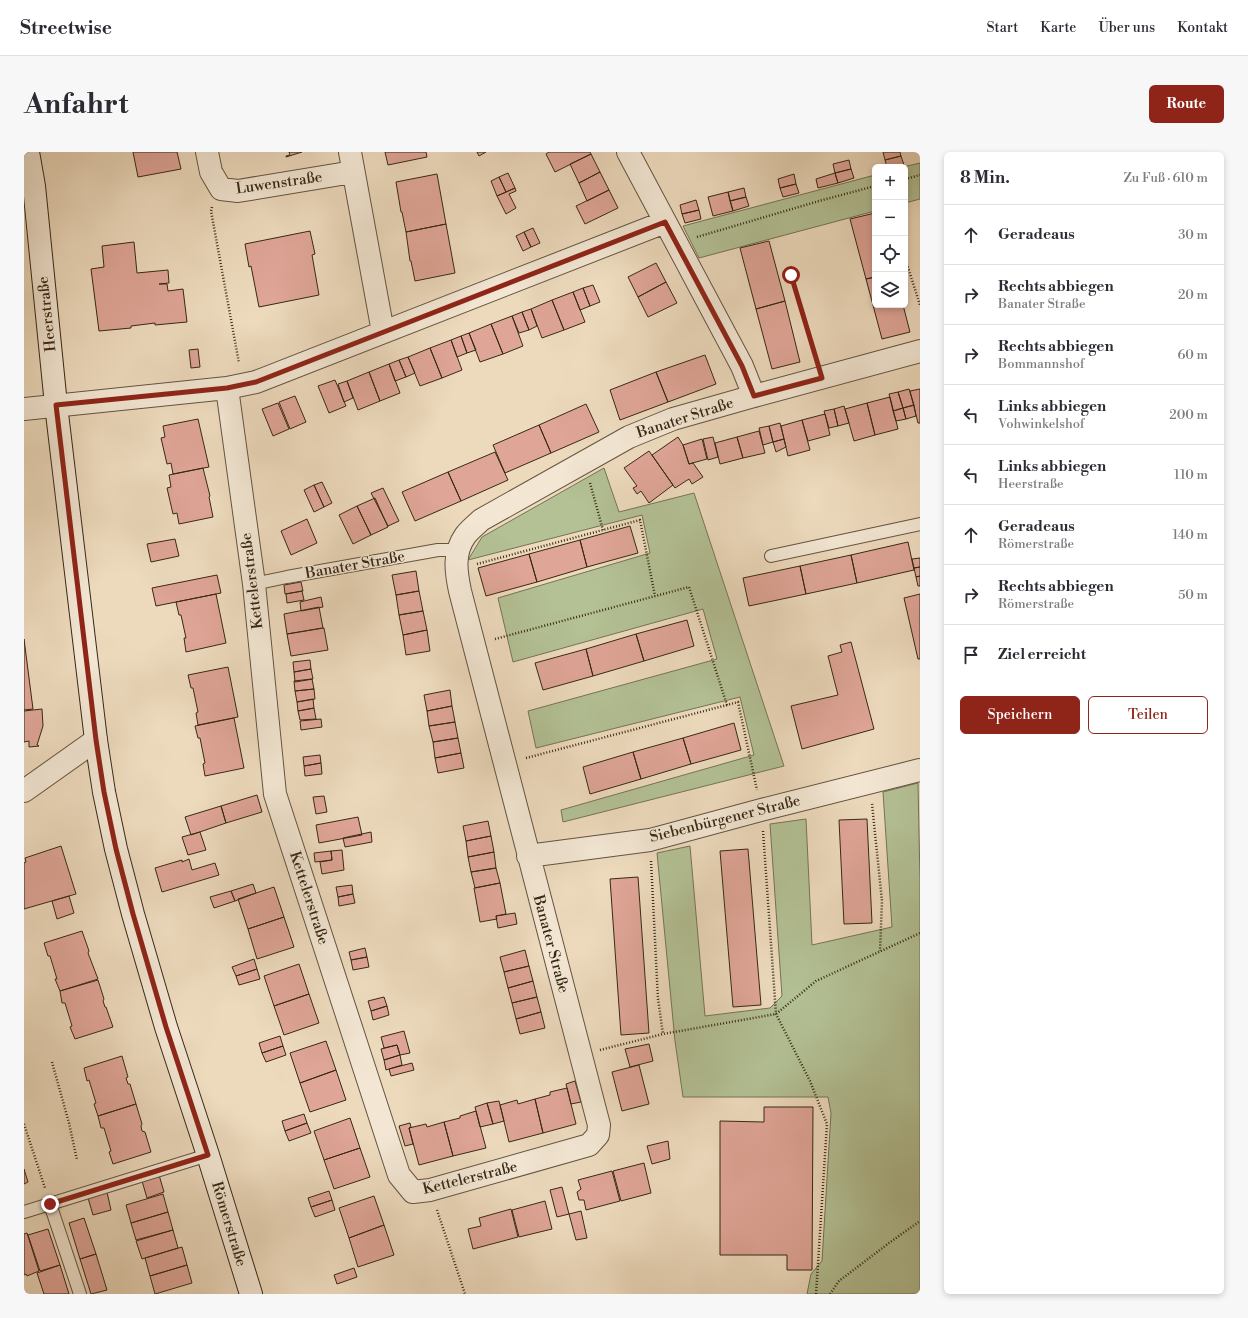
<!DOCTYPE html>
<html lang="de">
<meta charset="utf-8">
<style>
:root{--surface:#fff;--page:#f7f7f7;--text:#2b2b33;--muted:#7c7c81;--line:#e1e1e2;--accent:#8f2418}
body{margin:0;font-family:"Libre Bodoni",serif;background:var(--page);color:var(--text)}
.controls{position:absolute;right:12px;top:12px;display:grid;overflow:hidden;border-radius:6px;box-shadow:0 2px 6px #0003}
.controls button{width:36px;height:36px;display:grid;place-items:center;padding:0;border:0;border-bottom:1px solid var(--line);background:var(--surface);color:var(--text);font:20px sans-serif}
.stop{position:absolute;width:12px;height:12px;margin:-9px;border:3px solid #8f2418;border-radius:50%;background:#fff}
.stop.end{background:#8f2418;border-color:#fff;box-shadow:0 1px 4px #0008}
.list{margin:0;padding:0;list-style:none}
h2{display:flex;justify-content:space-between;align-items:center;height:52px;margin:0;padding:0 16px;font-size:17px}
h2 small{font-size:13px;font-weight:400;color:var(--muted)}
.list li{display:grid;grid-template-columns:26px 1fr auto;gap:12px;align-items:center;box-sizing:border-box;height:60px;padding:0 16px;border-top:1px solid var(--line)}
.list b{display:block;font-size:15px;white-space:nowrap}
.list p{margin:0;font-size:13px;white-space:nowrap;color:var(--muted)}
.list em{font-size:13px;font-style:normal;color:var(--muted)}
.actions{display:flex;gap:8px;padding:12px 16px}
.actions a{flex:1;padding:9px 0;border:1px solid var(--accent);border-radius:6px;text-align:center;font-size:14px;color:var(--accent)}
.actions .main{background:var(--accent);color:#fff}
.icon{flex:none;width:22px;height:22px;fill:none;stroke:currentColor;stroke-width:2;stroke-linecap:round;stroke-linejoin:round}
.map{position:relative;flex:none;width:896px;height:1142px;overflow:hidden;border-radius:6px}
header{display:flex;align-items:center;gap:24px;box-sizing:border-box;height:56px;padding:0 20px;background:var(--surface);border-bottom:1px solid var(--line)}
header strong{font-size:19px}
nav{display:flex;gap:22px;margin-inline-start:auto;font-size:14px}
.intro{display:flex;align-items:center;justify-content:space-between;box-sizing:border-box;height:96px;padding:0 24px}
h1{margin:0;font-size:28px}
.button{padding:10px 18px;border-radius:6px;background:var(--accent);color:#fff;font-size:14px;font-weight:700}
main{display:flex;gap:24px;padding:0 24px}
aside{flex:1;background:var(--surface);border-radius:6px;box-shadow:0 2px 6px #0003}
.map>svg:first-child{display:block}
</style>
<header>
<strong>Streetwise</strong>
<nav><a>Start</a><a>Karte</a><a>Über uns</a><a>Kontakt</a></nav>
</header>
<div class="intro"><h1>Anfahrt</h1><a class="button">Route</a></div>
<main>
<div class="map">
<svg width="896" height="1142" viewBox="0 0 896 1142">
<rect width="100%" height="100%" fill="#eddabd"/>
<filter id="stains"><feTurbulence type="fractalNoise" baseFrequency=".005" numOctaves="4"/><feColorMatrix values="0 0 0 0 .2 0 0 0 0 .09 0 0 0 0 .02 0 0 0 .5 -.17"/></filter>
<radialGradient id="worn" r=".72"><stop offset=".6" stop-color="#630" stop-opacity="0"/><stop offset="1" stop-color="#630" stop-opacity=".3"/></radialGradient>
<path fill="#b3c195" stroke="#757456" d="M896,11v36l-15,4v-36h-2z
M851,23v36l-176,47 -16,-32z
M580,316l15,44 75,-19 90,273 -221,56 -2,-12 193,-55 -14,-58 -204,51 -8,-37 189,-52 -14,-50 -190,53 -15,-64 152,-45 -8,-38 -174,45 14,-23z
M894,631l2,98v413h-113l4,-20 11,-13 9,-148 -3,-16h-145l-8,-56 -18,-188 33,-7 15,170 65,-8 12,-12 -12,-172 36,-5 6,126 80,-18 -9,-135z"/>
<path fill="#dfa597" stroke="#372816" d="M109,0h44l4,17 -43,8z
M265,0h13l-16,5v-1l4,-1z
M361,0h41l1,5 -39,8z
M453,0h9l-7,4z
M525,0h41l1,2 -36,18 -9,-18z
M859,0h17l1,4 -16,4z
M567,2l9,18 -21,11 -9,-19z
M877,4l3,9 -8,2h-9l-2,-7z
M825,8l2,9 -16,4 -2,-9z
M827,17l3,9 -16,5 -3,-10z
M576,20l9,18 -22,11 -8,-18z
M484,21l7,15 -9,4 -7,-15z
M811,21l3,10 -20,5 -2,-9z
M413,22l9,50 -40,8 -4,-20h-1l-5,-30z
M770,22l2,10 -16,4 -2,-9z
M475,25l7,15 -9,4 -6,-15z
M772,32l3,9 -16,4 -3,-9z
M491,36l1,3 -7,3 7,14 -10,6 -9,-18z
M720,36l2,9 -16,4 -2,-9z
M585,38l9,18 -33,16 -9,-18z
M704,40l5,19 -20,5 -5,-19z
M722,45l3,9 -16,5 -3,-10z
M672,48l3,10 -17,4 -2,-9z
M675,58l2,9 -16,4 -3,-9z
M851,61v64l-9,2 -16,-60z
M422,72l9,49 -40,8 -4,-20h-1l-4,-29z
M509,76l7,15 -9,4 -7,-15z
M286,79l5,23 -3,1 7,40 -60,12 -8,-41 -2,1 -4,-23z
M500,80l7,15 -8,4 -7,-15z
M745,89l16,60 -29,8 -16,-61z
M110,90l3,31 31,-3 1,13 -10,1h8l1,7 15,-2 4,33 -32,3v-2l-24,3v2l-32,3 -8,-62 13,-2 -2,-21z
M632,111l10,19 -28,15 -10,-20z
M851,125v28h28l7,27 -28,7 -16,-60z
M642,130l11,21 -29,14 -10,-20z
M569,133l7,17 -10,4 -7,-18z
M559,136l7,18 -10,4 -7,-18z
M549,140l12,30 -21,8 -12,-30z
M528,148l12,30 -22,8 -11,-29z
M761,149l15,61 -28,7 -16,-60z
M507,157l6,17 -8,4 -7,-18z
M498,160l7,18 -10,3 -7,-17z
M488,164l11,30 -20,8 -12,-30z
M467,172l12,30 -23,8 -11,-29z
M445,181l7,17 -9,3 -6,-17z
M437,184l6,17 -10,4 -6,-17z
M427,188l11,30 -20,8 -12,-30z
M406,196l12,30 -22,8 -12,-29z
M174,197l2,18 -9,1 -2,-18z
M681,203l11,29 -48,18 -12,-30z
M384,205l7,16 -9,4 -7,-17z
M375,208l7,17 -11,4 -6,-17z
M365,212l11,29 -20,8 -11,-29z
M345,220l11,29 -22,9 -11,-29z
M632,220l12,30 -48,18 -10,-30z
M311,228l11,26 -17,7 -11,-27z
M323,229l6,17 -9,4 -6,-18z
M885,237l5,16 -11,3 -5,-16z
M896,237v34h-2l-8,-32z
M874,240l5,16 -10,3 -4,-17z
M271,244l11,26 -16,7 -11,-27z
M866,245l8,32 -23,6 -8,-32z
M254,251l11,26 -16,7 -11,-27z
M843,251l8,32 -21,6 -9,-32z
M562,252l13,28 -48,21 -12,-28z
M890,253l2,11 -10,3 -3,-11z
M820,254l5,17 -11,3 -4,-17z
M879,256l3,11 -10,2 -3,-10z
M810,257l4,17 -9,2 -5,-17z
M801,262l5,21 -22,6 -6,-21z
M174,267l11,48 -36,7 -2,-11 -4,1 -6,-26 4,-1 -2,-11z
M778,268l8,30 -22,6 -7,-30z
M756,271l4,16 -11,3 -4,-16z
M515,273l12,28 -46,20 -12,-28z
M745,274l4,16 -10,3 -4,-17z
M735,279l6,22 -22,5 -6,-21z
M654,285l5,8 6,19 4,-1 10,14 -11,7 -3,-5 -14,9 -23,-33z
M689,285l5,20 -10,3 -5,-21z
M713,285l6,21 -23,6 -5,-21z
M678,287l5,20 -18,5 -6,-19z
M760,287l2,8 -10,5 -3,-10z
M625,299l24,34 -24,18 -8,-12 -4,3 -4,-6 4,-2 -13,-18z
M471,300l13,28 -47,21 -13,-29z
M179,316l7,28 -1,1 4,20 -34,7 -2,-11 -4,1 -6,-26 4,-1 -2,-12z
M424,320l13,29 -46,20 -13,-29z
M298,330l10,21 -8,4 -10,-22z
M290,333l10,22 -10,5 -10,-22z
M359,336l16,33 -11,5 -17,-33z
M351,346l13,29 -17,8 -14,-29z
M333,354l14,29 -18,9 -14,-29z
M283,367l10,24 -26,12 -10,-24z
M606,374l8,27 -51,14 -7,-27z
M151,387l4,17 -28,6 -4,-18z
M556,388l7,27 -50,15 -8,-28z
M884,390l6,28 -57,13 -6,-28z
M505,402l8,28 -51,14 -8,-28z
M827,403l6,28 -51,11 -6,-28z
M896,406v9l-6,1 -2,-9z
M776,414l6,28 -57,12 -6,-28z
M896,415v9l-4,1 -2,-9z
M392,419l3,20 -23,4 -4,-20z
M193,423l4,18 -65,13 -4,-18z
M896,424v10h-2l-2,-9z
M277,430l2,9 -18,3 -1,-9z
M278,439l2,9 -17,3 -1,-9z
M395,439l4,20 -24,4 -3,-20z
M192,442l10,49 -40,9 -2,-14h2l-5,-23h-2l-3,-13z
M896,442v65h-2l-14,-61z
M297,445l2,10 -22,4 -1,-9z
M295,455l4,21 -36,6 -3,-20z
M399,459l4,19 -24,5 -4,-20z
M663,468l7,26 -50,15 -8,-27z
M299,476h1l4,22 -37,6 -4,-22z
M403,478l3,21 -24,4 -3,-20z
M612,482l8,27 -51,15 -7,-27z
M0,487l9,70 -9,1z
M827,490l23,87 -72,20 -11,-43 47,-11 -10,-39 14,-4 -2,-7z
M562,497l7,27 -50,14 -8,-27z
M286,508l1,9 -17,3 -1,-10z
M204,515l10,50 -40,8 -2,-12 2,-1 -5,-24h-2l-3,-13z
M287,517l2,10 -18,3 -1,-10z
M288,527l2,10 -19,2 -1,-10z
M290,537l1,10 -18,3 -2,-11z
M426,538l2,16 -25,5 -3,-16z
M289,547l1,9 -16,3 -1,-9z
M428,554l3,16 -26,4 -2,-15z
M290,556l2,11 -16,1 -2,-9z
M18,557l1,17 -6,19 2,1 -10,1v-6l-5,1v-31z
M210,566l10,50 -39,8 -2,-12 2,-1 -5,-25h-2l-3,-12z
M297,567l1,8 -21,3 -1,-9z
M431,570l3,16 -25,4 -4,-16z
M710,571l7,27 -50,14 -8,-26z
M434,586l3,15 -26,5 -2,-16z
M659,586l8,26 -50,15 -8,-27z
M609,600l8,27 -51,15 -7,-27z
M437,601l3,15 -26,5 -3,-15z
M296,603l1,8 -17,3 -1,-9z
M297,611l1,11 -17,2 -1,-10z
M233,643l5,17 -36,11 -5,-17z
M300,644l3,16 -11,2 -3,-17z
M197,654l5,17 -35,12 -6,-18z
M334,665l4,18 -43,8 -3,-18z
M843,667l5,104 -28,1 -5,-104z
M464,669l3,15 -25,5 -3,-15z
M176,680l6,18 -18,5 -6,-18z
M347,680l1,10 -27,5 -2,-9z
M467,684l3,16 -26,5 -2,-16z
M37,694l15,48 -52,15v-46l2,-1 -1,-4z
M724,697l13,156 -28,2 -13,-156z
M318,698l2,20 -22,4 -2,-12 12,-2 -1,-9z
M307,699l1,9 -17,2 -1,-9z
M470,700l2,16 -25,4 -3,-15z
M165,707l3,11 23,-7 4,12 -57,17 -7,-24 27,-8v2z
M472,716l4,15 -25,5 -4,-16z
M614,725l11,156 -28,2 -11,-156z
M476,731l6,31 -10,2 1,3 -17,3 -6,-34z
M229,732l3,9 -21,8 -4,-10z
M328,733l1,9 -15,3 -2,-10z
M250,735l10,30 -36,12 -10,-30z
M207,739l4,10 -21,7 -4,-11z
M329,742l2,9 -16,3 -1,-9z
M45,744l5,17 -17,6 -5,-18z
M491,761l2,11 -19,4 -2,-12z
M260,765l10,30 -37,12 -9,-30z
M58,779l7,20 -1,2 10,26 -38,12 -5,-12h2l-7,-23h-2l-4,-13z
M341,796l2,9 -16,3 -2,-8z
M501,798l4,16 -25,6 -4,-15z
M343,805l2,10 -16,3 -2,-10z
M230,807l3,10 -21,7 -4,-9z
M275,812l10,30 -35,12 -10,-30z
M505,814l4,15 -25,7 -4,-16z
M233,817l3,10 -21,6 -3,-9z
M74,828l6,19 -1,2 2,6h1l7,20 -38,12 -5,-12 2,-1 -7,-23h-3l-2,-12z
M509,829l4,16 -25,6 -4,-15z
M285,842l10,29 -35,12 -10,-29z
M360,845l3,9 -16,5 -3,-10z
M513,845l4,15 -25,7 -4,-16z
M363,854l2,9 -16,5 -2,-9z
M517,860l4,16 -25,6 -4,-15z
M380,879l6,22 -10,2 -3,-10 -13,3 -3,-11z
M256,884l3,10 -21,7 -3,-10z
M302,889l10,29 -36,13 -10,-30z
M625,892l4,17 -23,6 -5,-18z
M373,893l3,10 -16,5 -3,-11z
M259,894l3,9 -20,7 -4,-9z
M376,903l2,10 -16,5 -2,-10z
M98,904l6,21 -2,1 2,6h2l6,20 -38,12 -4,-12 2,-1 -7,-23 -2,1 -3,-13z
M388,911l2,7 -23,6 -2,-7z
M615,913l10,39 -27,7 -10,-39z
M312,918l10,30 -36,12 -10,-29z
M551,929l6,21 -10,2 -5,-20z
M543,936l9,36 -33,9 -8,-34 15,-4v-3z
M511,947l8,34 -34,9 -9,-37 17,-5 1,4z
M475,949l5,20 -11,3 -6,-21z
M463,951l6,21 -13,3 -5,-20z
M112,952l6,20 -1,2 1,5 3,1 6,20 -38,12 -4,-12 2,-1 -7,-23h-3l-3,-12z
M740,955h49l-1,163h-25v-15h-67v-134l44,1z
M452,959l10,37 -33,8 -9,-34 16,-4v-2z
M280,962l3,9 -22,8 -3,-10z
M326,966l10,30 -36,12 -10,-29z
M420,970l9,34 -34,9 -10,-37 17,-4 1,3z
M283,971l4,10 -22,8 -4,-10z
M386,971l1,4 -2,1 4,16 -8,2 -6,-20z
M644,989l2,18 -18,5 -5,-18z
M336,996l10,29 -36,12 -10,-29z
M620,1011l7,30 -30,8 -8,-30z
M0,1017l4,13 -4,2z
M588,1019l8,30 -34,9 -2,-10h-5l-2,-8 4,-3 -3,-9z
M135,1023l5,17 -17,6 -5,-17z
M538,1035l7,27 -12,3 -7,-27z
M305,1039l3,9 -21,7 -3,-9z
M83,1040l4,18 -18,5 -5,-17z
M139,1042l5,18 -37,11 -5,-18z
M350,1044l10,29 -35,13 -10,-30z
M308,1048l3,10 -20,7 -4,-10z
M521,1049l7,28 -33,8 -7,-27z
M487,1057l7,28 -45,12 -5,-20 13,-3 -2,-8z
M557,1059l6,27 -11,2 -7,-26z
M144,1060l5,18 -37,10 -5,-17z
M60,1066l12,36 -16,5 -11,-36z
M360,1073l10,30 -36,12 -9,-29z
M24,1077l12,36 -20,6 -12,-36z
M149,1078l5,18 -36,11 -6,-18z
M3,1081l12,38 -12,5 -1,-2 -2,1v-41z
M158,1095l5,18 -37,11 -5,-18z
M72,1102l11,36 -16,4 -11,-35z
M36,1113l9,29h-25l-7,-21z
M163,1113l5,18 -37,11 -5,-18z
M330,1116l3,9 -20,7 -3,-9z"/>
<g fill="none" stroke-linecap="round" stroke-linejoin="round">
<defs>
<path id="lane" d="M747,404l149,-32
M230,432l33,-7 151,-27h19
M26,1052l30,90
M0,1060l184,-57"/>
<path id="street" d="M183,0l4,20 10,17 17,2 115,-19
M326,0l33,180
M604,0l114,214 12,30
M203,236l27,196 21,210 124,381 14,17 17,-2 159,-45 9,-10 1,-10 -139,-534c-4,-19 -7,-38 5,-55 4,-6 11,-11 16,-16l148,-83 44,-18 81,-23 166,-45
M0,257l203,-21 29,-6 409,-160
M0,639l72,-51
M504,704l122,-16 111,-30 159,-40"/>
<path id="secondary" d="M4,0l6,34 22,219 40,335 8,52 12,57 17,65 33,113 42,128 43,139"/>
</defs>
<use href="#lane" stroke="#645440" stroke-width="14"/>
<use href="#street" stroke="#645440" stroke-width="24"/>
<use href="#secondary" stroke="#372816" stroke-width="24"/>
<path stroke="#372816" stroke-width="2.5" stroke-dasharray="1 2" stroke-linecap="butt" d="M881,27l15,-4
M188,55l-1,4 28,152
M673,85l122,-36 56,-15
M881,106l15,47
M767,123l25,82
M566,331l13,47
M453,412l163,-44 15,76
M471,487l194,-52 38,118 11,-3 19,88
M502,606l201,-53
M848,652l10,97 -2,50
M739,679l13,183 34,67 17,43 -11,170
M627,709l7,138 5,35
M576,898l63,-16 113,-20 40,-33 104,-48
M28,910l17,61 8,37
M0,972l21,64
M413,1058l28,84
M806,1142l9,-13 50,-38 31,-22"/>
<use href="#lane" stroke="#f3e7d4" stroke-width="12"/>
<use href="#street" stroke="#f3e7d4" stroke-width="22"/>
<use href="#secondary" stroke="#f3e7d4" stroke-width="22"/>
</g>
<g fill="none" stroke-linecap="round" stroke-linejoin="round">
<path stroke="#8f2418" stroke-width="5" d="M26,1052l158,-49 -42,-128 -33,-113 -17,-65 -12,-57 -8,-52 -40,-335 171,-17 29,-6 409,-160 77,144 12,30 68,-18 -31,-103"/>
</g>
<g text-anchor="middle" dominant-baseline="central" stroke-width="3" stroke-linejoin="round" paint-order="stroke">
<g font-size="15" fill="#372816" stroke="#f3e7d4">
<text transform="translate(255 31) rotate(-8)">Luwenstraße</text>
<text transform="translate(23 162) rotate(-96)">Heerstraße</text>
<text transform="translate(661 266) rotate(-18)">Banater Straße</text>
<text transform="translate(331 413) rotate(-10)">Banater Straße</text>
<text transform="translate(228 429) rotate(-97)">Kettelerstraße</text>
<text transform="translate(701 667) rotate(-14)">Siebenbürgener Straße</text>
<text transform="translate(285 746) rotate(72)">Kettelerstraße</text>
<text transform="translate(527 792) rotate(75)">Banater Straße</text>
<text transform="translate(446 1026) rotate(-14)">Kettelerstraße</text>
<text transform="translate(205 1072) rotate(73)">Römerstraße</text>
</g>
</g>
<rect width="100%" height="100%" filter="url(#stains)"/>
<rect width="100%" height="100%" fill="url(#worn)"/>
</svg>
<div class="controls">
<button>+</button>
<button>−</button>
<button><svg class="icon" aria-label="locate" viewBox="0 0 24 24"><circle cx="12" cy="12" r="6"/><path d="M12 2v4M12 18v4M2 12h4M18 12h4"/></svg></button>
<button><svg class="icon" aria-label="layers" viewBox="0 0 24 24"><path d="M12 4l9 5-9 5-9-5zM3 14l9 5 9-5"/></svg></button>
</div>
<div class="stop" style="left:767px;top:123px"></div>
<div class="stop end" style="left:26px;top:1052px"></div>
</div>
<aside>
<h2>8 Min.<small>Zu Fuß · 610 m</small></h2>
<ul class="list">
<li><svg class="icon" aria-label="ahead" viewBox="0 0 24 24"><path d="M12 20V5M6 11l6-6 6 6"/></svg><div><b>Geradeaus</b></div><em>30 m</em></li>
<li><svg class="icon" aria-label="right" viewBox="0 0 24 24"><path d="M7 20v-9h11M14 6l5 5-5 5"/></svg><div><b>Rechts abbiegen</b><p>Banater Straße</p></div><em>20 m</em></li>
<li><svg class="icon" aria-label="right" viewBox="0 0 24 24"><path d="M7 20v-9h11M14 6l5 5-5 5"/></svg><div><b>Rechts abbiegen</b><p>Bommannshof</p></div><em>60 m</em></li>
<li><svg class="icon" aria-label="left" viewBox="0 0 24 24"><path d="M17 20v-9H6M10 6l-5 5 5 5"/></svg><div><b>Links abbiegen</b><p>Vohwinkelshof</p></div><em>200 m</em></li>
<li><svg class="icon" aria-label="left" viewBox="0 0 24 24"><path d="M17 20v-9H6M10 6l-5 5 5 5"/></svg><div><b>Links abbiegen</b><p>Heerstraße</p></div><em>110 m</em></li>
<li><svg class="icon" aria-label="ahead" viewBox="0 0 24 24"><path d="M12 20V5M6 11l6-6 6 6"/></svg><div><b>Geradeaus</b><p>Römerstraße</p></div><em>140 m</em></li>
<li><svg class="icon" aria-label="right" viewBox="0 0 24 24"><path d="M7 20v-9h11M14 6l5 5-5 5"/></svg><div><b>Rechts abbiegen</b><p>Römerstraße</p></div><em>50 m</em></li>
<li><svg class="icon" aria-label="arrive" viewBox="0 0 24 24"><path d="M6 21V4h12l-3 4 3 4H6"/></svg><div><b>Ziel erreicht</b></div></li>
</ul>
<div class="actions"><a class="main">Speichern</a><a>Teilen</a></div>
</aside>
</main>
